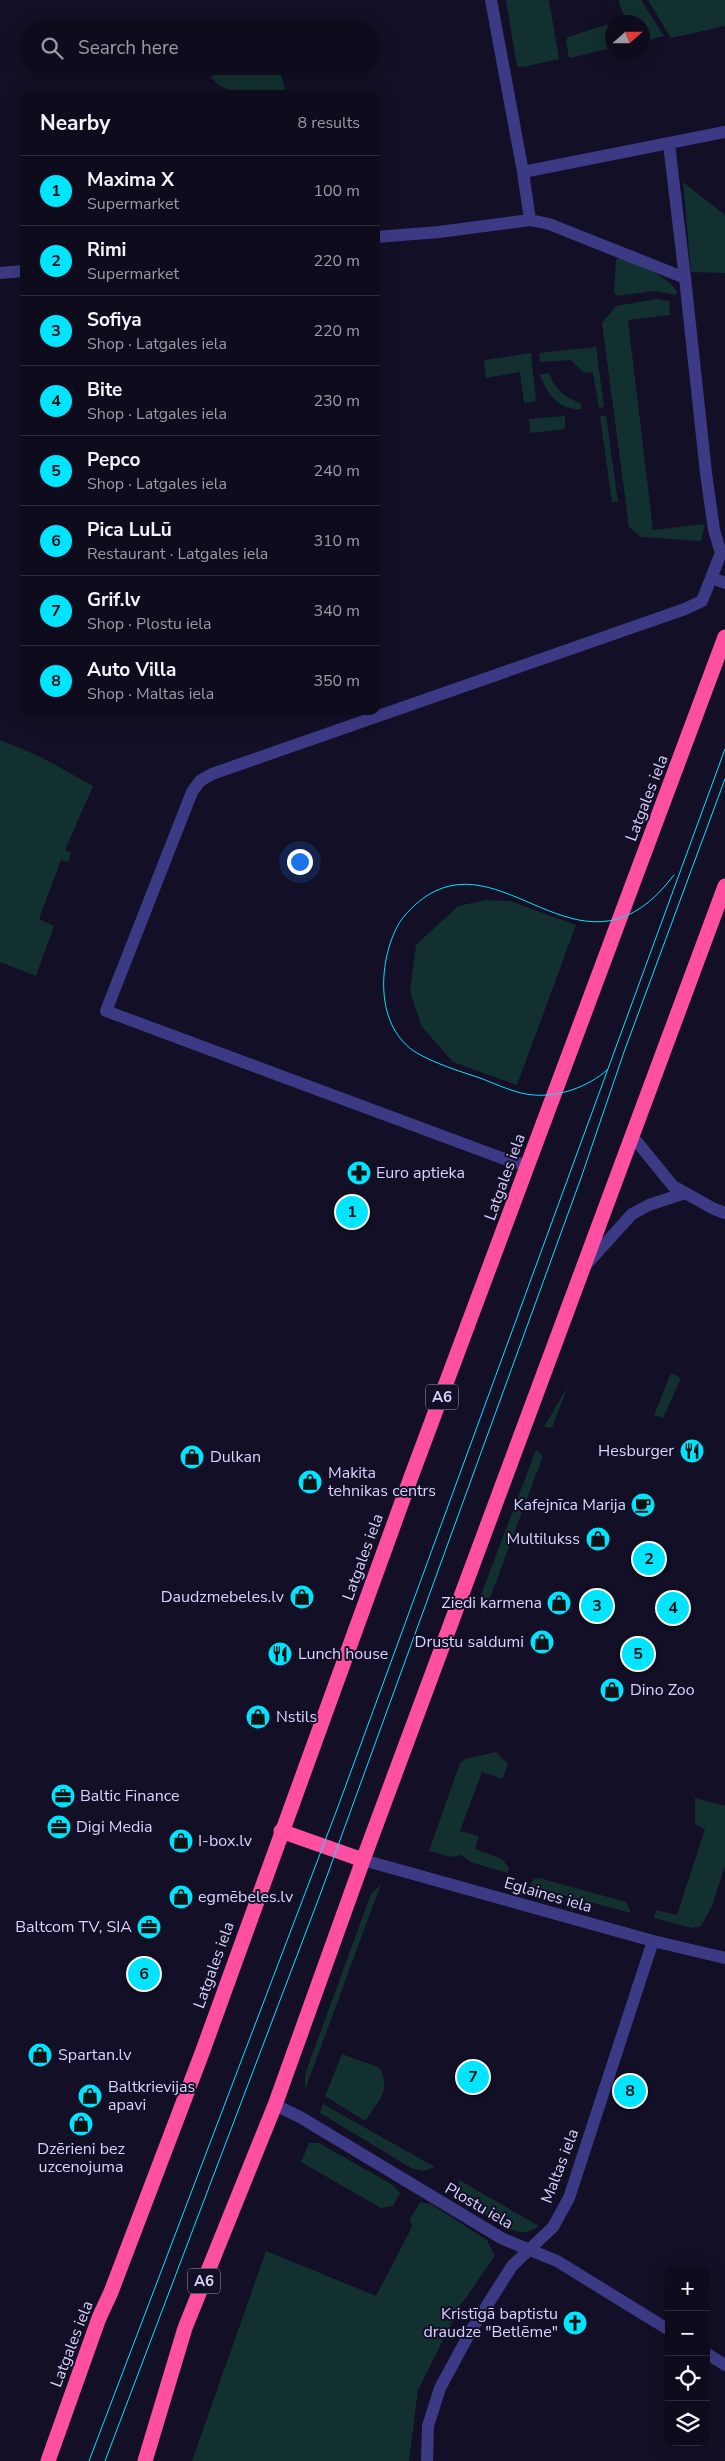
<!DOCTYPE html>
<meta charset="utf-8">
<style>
:root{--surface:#0e0b1c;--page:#171425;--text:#f1f3f6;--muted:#9b9ba3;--line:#2e2b3b;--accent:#00e5ff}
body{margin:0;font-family:"Nunito Sans",sans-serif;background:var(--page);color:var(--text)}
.controls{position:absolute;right:15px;bottom:15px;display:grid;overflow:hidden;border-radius:10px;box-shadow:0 5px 20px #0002}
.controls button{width:45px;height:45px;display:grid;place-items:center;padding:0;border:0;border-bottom:1px solid var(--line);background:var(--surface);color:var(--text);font:25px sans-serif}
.compass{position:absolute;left:605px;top:15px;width:45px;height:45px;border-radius:50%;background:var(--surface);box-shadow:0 5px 20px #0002;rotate:69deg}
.you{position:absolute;left:299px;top:861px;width:18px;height:18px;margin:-12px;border:4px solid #fff;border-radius:50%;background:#1a73e8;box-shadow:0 0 0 8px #1a73e833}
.badge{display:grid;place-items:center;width:32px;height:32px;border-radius:50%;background:var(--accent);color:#111;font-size:16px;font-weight:700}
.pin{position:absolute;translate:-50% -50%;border:2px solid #fff;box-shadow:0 1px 5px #0006}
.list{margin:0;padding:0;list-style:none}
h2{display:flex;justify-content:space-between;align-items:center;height:65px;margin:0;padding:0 20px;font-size:21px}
h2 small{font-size:16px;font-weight:400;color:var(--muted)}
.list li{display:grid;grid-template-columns:32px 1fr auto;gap:15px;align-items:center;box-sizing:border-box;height:70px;padding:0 20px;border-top:1px solid var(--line)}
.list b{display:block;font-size:19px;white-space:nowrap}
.list p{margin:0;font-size:16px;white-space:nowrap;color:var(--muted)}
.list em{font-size:16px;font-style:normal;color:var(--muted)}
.icon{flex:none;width:28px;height:28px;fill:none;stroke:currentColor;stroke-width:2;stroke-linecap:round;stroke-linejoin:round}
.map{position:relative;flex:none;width:725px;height:2461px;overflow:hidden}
.search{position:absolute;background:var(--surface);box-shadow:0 5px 20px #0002;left:20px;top:20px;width:360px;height:55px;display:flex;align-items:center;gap:12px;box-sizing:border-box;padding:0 18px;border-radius:28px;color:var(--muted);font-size:19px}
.panel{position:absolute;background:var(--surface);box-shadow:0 5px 20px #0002;left:20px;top:90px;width:360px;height:625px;border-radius:10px}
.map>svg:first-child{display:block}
</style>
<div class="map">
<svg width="725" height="2461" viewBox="0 0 725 2461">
<rect width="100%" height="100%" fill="#130f26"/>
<path fill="#12302f" d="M506,0h43l10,59 -36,8 -6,-1z
M618,0h23l23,36 -21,5 -1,-19h-27l10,-3z
M648,0h77v26l-54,12z
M612,23v25l-43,10 -3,-17 2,-4z
M261,66h18l7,28c-20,0 -65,3 -75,-18z
M683,182l42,33v58l-34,-1z
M619,257c21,9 44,16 58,34l-1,4 -21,-4 -38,5 -3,-4 2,-32z
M656,299l13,2 1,14 -42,5 25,210 52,-6 -4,17 -60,-4 -12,-10 -27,-204 14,-17z
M596,347l8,60 -5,1 -6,-35 -10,-1 -12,-12 -31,2 -1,-9z
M531,353l5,48 -12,2 -4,-31 -34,6 -2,-18z
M549,373c7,18 16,24 33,31l-1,5c-23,1 -33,-14 -41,-34z
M565,416v13l-35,4 -1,-14z
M600,416h6l12,86h-6z
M0,740l41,17 52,29 -28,64 6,3 -3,9 -7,-2 -22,59 15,7 -18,50 -36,-14z
M486,900l24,1 66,24 -59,160 -64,-23 -31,-35 -12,-35 6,-47 42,-39z
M671,1373l10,5 -18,40 -9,-3z
M568,1386l-16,42 -8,-1z
M536,1450l7,6 -58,155 -4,-2 -2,-9z
M496,1752l12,12 -6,15 -20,-7 -22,59 19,5 -4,13 27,10 7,9 -1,5 -35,-10 -12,-8 -10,2 -22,-6 31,-88 5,-4z
M695,1798l30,8v60l-13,40 -11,20 -9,2 -38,-10 2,-8 21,5 28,-86 -10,-5z
M539,1878l87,24 5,11 -102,-27 5,-7z
M381,1884l-76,206v-16l66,-180z
M342,2054l38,14c11,25 -1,31 -15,53l-40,-25z
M323,2104l112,63 -12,4 -10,-2 -93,-56z
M309,2143h10l74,42 7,8 -7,13 -12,2 -80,-46z
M459,2180l80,46c-6,4 -11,6 -18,6 -11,0 -50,-25 -57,-33 -5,-6 -5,-12 -5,-19z
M420,2202l11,2 56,36 8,16 -35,50 -42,84 -9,71h-217l74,-210 110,45 36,-69 -2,-8z"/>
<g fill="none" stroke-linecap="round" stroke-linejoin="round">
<path stroke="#3d3a85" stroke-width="12" d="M491,0l32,172
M669,144l16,134
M530,220l-7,-48 202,-40
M376,237l63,-5 91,-12 19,4 136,54 21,195 8,57 7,23 -19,48 -17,8 -473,165 -12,7 -8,11 -86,219 393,146 29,9
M0,273l24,-2
M712,578l13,5
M633,1137l40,49 41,23 11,4
M585,1266l47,-52 17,-9 36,-12
M363,1860l290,81 72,17
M275,2105l25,12 203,122 54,22 112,69
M706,2353l19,12
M427,2461l1,-35 12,-38 32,-59 40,-63 41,-39 16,-29 84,-257"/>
<path stroke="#ff4fa3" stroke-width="15" d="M281,1831l82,29
M48,2461l51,-143 12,-26 91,-239 209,-576 314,-840
M145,2461l40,-133 90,-223 88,-245 362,-974"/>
<path stroke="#00e5ff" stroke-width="1" d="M607,1070c-19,17 -48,27 -73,25 -18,-1 -38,-11 -54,-17 -21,-7 -44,-14 -63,-25 -42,-25 -39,-89 -20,-126 6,-12 20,-25 31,-32 81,-50 157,98 246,-20
M89,2461l250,-657 386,-1055
M105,2461l215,-566 261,-717 43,-126 101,-273"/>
</g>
<defs>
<symbol id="pharmacy-disc" viewBox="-11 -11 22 22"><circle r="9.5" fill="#00e5ff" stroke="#130f26"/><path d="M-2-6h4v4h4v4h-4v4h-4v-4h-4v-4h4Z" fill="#111"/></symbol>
<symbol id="restaurant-disc" viewBox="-11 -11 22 22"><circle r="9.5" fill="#00e5ff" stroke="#130f26"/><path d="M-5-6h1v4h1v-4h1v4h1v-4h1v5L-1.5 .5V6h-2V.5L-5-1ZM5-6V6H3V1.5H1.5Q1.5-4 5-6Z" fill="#111"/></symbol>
<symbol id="shop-disc" viewBox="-11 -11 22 22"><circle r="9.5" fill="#00e5ff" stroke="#130f26"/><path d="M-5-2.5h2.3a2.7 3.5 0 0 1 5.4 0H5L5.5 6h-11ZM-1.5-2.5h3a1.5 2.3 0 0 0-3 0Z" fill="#111"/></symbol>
<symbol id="cafe-disc" viewBox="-11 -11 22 22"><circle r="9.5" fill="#00e5ff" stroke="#130f26"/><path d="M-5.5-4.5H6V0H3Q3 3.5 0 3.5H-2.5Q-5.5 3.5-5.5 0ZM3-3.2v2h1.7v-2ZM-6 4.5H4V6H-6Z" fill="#111"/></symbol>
<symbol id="office-disc" viewBox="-11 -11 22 22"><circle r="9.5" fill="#00e5ff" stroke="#130f26"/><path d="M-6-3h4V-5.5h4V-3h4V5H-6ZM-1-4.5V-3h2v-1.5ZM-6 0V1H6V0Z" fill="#111"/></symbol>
<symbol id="church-disc" viewBox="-11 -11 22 22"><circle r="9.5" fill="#00e5ff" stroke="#130f26"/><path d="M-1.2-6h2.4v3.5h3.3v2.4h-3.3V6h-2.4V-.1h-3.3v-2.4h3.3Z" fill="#111"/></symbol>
</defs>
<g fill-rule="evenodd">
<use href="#pharmacy-disc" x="345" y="1159" width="28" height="28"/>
<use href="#restaurant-disc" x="678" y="1437" width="28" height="28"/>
<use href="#shop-disc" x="178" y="1443" width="28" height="28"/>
<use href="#shop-disc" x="296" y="1468" width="28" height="28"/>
<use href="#cafe-disc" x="629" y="1491" width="28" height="28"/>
<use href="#shop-disc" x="584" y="1525" width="28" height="28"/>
<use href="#shop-disc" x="288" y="1583" width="28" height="28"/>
<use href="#shop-disc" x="545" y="1589" width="28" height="28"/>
<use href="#shop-disc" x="528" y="1628" width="28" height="28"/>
<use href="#restaurant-disc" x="266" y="1640" width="28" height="28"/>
<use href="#shop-disc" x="598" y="1676" width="28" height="28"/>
<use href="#shop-disc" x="244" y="1703" width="28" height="28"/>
<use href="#office-disc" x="49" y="1782" width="28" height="28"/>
<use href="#office-disc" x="45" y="1813" width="28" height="28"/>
<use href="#shop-disc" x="167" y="1827" width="28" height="28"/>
<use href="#shop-disc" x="167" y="1883" width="28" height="28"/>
<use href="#office-disc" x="135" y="1913" width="28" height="28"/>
<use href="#shop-disc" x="26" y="2041" width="28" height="28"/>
<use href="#shop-disc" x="76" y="2082" width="28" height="28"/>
<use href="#shop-disc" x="67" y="2110" width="28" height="28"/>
<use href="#church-disc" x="561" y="2309" width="28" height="28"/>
</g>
<g text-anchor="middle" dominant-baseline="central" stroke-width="4" stroke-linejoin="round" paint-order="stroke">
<g fill="#130f26" stroke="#9e99be" stroke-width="1">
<rect x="426" y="1384.5" width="32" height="25" rx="4"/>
<rect x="188" y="2268.5" width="32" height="25" rx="4"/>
</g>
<g font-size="15" font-weight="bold" fill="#d9d4ff">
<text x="442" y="1397">A6</text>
<text x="204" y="2281">A6</text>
</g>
<g font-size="16" fill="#d9d4ff" stroke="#130f26">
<text transform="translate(647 798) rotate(-69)">Latgales iela</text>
<text transform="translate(505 1177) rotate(-70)">Latgales iela</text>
<text transform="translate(363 1557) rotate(-70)">Latgales iela</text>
<text transform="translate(548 1895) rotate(16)">Eglaines iela</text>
<text transform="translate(214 1965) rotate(-70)">Latgales iela</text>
<text transform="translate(560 2166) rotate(-69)">Maltas iela</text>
<text transform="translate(479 2206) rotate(30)">Plostu iela</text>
<text transform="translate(72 2344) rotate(-69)">Latgales iela</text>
</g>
<g font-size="16" fill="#d9d4ff" stroke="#130f26" text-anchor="start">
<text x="376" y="1173">Euro aptieka</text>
<text x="674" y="1451" text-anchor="end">Hesburger</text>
<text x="210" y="1457">Dulkan</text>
<text x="328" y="1473">Makita<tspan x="328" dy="18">tehnikas centrs</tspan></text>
<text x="626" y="1505" text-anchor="end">Kafejnīca Marija</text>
<text x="580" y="1539" text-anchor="end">Multilukss</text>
<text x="284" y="1597" text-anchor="end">Daudzmebeles.lv</text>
<text x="542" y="1603" text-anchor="end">Ziedi karmena</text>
<text x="524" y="1642" text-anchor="end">Drustu saldumi</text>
<text x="298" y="1654">Lunch house</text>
<text x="630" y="1690">Dino Zoo</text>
<text x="276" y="1717">Nstils</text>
<text x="80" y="1796">Baltic Finance</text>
<text x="76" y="1827">Digi Media</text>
<text x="198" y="1841">I-box.lv</text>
<text x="198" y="1897">egmēbeles.lv</text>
<text x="132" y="1927" text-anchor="end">Baltcom TV, SIA</text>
<text x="58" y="2055">Spartan.lv</text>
<text x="108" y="2087">Baltkrievijas<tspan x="108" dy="18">apavi</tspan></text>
<text x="81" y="2149" text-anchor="middle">Dzērieni bez<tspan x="81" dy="18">uzcenojuma</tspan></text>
<text x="558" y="2314" text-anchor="end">Kristīgā baptistu<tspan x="558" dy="18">draudze "Betlēme"</tspan></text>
</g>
</g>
</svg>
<div class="controls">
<button>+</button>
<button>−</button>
<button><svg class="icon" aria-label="locate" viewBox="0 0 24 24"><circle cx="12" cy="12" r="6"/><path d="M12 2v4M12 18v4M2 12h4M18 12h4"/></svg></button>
<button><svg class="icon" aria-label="layers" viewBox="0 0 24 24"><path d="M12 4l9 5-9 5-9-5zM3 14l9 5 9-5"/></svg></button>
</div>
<svg class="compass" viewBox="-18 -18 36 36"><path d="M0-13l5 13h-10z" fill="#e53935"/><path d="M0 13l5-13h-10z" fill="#9b9ba3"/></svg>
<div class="you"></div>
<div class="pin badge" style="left:352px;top:1212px">1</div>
<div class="pin badge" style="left:649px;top:1559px">2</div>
<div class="pin badge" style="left:597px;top:1606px">3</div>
<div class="pin badge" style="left:673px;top:1608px">4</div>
<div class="pin badge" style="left:638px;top:1654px">5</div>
<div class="pin badge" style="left:144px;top:1974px">6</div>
<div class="pin badge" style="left:473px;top:2077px">7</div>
<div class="pin badge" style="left:630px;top:2091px">8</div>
<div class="search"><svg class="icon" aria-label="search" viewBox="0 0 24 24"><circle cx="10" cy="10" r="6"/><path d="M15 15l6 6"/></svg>Search here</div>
<section class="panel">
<h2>Nearby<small>8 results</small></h2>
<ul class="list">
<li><span class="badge">1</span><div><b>Maxima X</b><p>Supermarket</p></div><em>100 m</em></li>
<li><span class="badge">2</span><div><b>Rimi</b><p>Supermarket</p></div><em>220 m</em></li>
<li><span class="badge">3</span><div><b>Sofiya</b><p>Shop · Latgales iela</p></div><em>220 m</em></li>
<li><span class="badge">4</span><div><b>Bite</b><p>Shop · Latgales iela</p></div><em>230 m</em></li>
<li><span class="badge">5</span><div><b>Pepco</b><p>Shop · Latgales iela</p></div><em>240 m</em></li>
<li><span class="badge">6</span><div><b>Pica LuLū</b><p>Restaurant · Latgales iela</p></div><em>310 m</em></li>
<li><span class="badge">7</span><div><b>Grif.lv</b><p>Shop · Plostu iela</p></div><em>340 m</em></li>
<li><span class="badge">8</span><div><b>Auto Villa</b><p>Shop · Maltas iela</p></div><em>350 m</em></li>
</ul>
</section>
</div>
